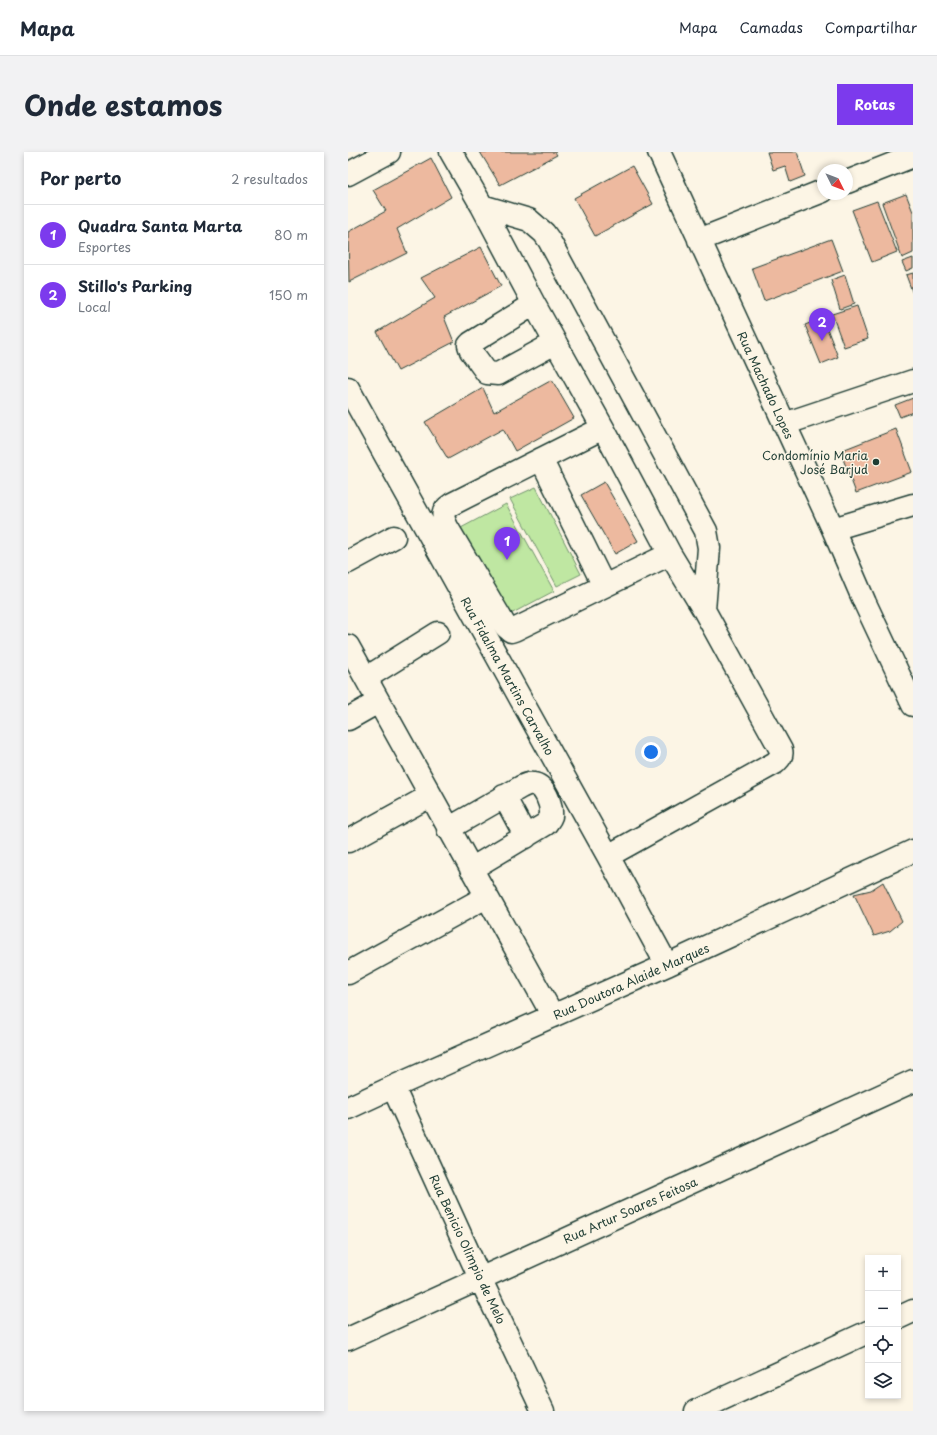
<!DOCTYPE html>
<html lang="pt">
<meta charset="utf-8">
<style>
:root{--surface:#fff;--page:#f2f2f3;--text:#1f2937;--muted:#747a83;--line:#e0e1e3;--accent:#7c3aed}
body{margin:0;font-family:"Playpen Sans",sans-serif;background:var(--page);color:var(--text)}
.controls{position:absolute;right:12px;bottom:12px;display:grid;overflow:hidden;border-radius:0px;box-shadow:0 2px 6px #0003}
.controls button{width:36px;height:36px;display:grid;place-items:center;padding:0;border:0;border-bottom:1px solid var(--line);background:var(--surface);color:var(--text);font:20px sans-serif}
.compass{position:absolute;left:469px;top:12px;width:36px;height:36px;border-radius:50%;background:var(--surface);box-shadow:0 2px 6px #0003;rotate:132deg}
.you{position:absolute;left:303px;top:600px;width:14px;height:14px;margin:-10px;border:3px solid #fff;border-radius:50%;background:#1a73e8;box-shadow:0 0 0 6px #1a73e833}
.badge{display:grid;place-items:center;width:26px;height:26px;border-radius:50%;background:var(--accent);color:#fff;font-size:13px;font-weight:700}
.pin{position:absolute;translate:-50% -33px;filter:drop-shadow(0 1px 2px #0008)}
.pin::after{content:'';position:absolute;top:21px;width:14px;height:12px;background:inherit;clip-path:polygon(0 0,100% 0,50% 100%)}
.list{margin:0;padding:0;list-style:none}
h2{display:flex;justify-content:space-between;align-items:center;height:52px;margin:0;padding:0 16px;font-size:17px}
h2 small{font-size:13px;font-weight:400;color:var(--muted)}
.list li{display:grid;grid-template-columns:26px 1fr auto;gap:12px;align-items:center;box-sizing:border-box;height:60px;padding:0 16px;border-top:1px solid var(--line)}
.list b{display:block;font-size:15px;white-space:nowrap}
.list p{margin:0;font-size:13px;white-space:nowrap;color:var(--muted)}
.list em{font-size:13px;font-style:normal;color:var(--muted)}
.icon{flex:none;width:22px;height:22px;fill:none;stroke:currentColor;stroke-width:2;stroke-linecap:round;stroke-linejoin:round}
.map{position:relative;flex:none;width:565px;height:1259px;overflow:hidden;border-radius:0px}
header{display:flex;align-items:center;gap:24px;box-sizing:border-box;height:56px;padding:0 20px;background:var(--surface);border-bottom:1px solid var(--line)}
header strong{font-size:19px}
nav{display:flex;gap:22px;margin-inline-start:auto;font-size:14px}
.intro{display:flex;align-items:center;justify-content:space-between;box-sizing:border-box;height:96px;padding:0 24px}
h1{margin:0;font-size:28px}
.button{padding:10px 18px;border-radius:0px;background:var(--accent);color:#fff;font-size:14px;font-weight:700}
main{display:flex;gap:24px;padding:0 24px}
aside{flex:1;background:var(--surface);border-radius:0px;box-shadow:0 2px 6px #0003}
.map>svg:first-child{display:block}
</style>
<header>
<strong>Mapa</strong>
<nav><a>Mapa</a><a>Camadas</a><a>Compartilhar</a></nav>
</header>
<div class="intro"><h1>Onde estamos</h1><a class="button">Rotas</a></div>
<main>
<aside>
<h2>Por perto<small>2 resultados</small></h2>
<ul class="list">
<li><span class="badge">1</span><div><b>Quadra Santa Marta</b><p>Esportes</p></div><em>80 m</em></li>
<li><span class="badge">2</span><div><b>Stillo's Parking</b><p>Local</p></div><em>150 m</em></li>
</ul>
</aside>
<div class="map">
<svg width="565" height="1259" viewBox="0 0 565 1259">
<rect width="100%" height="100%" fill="#fcf5e5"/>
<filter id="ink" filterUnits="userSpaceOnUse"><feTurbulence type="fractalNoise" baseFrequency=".025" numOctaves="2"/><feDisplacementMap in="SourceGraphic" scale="8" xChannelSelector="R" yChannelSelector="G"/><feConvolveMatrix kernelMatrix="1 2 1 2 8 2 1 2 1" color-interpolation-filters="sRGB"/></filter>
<g filter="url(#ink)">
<path fill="#bfe7a2" stroke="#6f926b" d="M188,335l45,87 -24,12 -47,-87z
M158,352l48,87 -47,25 -48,-87z"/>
<path fill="#edb99f" stroke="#1f3d34" d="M132,0h75l2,3 -57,30z
M419,0h30l8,24 -15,6 -5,-16 -12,4z
M83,6l20,39 -54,32 10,24 -58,29 -1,-50 38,-21 -13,-21z
M284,14l21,38 -58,32 -21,-38z
M558,42l7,18v41l-11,5 -20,-55z
M529,49l20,51 -25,10 -20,-52z
M483,87l12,32 -79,30 -12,-33z
M133,95l20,39 -57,31 10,25 -56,29 -21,-39 58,-34 -14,-20z
M565,106v10l-7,3 -4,-9z
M565,121v21l-7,-19z
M497,123l9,29 -14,5 -9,-29z
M509,154l11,33 -24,8 -12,-33z
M475,166l15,39 -17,7 -16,-39z
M204,228l22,38 -59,33 -12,-22 -55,30 -23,-37 58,-34 11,24z
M565,246v14l-13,5 -5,-12z
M548,277l16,43 -56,21 -16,-42z
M256,330l34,59 -23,13 -34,-59z
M535,730l19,39 -12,10 -16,5 -20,-42 17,-4z"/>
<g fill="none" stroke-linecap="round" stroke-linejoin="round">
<defs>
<path id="minor" d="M103,0l31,54 52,98 69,124 67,126 34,56 77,140c2,6 -2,9 -6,13l-167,93
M311,0l174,377 32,74 48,102
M0,22l41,-22
M499,30l66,-26
M134,54l47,14 15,13 5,7 157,291 3,17 -5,62
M351,88l124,-49
M186,152l-63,39 -2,2 2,6 16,22 11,1 57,-31
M0,236l260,468 59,109
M436,272l129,-43
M255,276l-151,76c-11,7 -10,12 -5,23l59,100 5,4 3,-1 156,-76
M193,307l63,127
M485,377l80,-24
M0,410l46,-25
M0,494l205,370
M18,526l72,-45
M0,567l30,-17
M156,644l22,41
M100,677l73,-42c4,-2 8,-4 12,-3 12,1 19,21 18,32 -1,3 -3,5 -5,8l-75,45
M0,689l82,-45
M0,821l138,-76
M45,935l87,191 63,133
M0,956l45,-21 274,-122 246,-114
M550,1166l15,-7
M0,1187l565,-258
M348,1259l172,-79"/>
</defs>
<use href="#minor" stroke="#1f3d34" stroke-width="25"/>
<use href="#minor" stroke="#fcf5e5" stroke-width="22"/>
</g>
</g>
<circle fill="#1f3d34" stroke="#fcf5e5" stroke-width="1.5" cx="528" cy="310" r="4"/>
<g text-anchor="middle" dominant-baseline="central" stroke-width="3" stroke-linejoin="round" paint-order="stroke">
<g font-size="12" fill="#1f3d34" stroke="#fcf5e5">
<text transform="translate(418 233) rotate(65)">Rua Machado Lopes</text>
<text transform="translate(160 524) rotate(61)">Rua Fidalma Martins Carvalho</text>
<text transform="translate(283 829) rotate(-24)">Rua Doutora Alaide Marques</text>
<text transform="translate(282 1058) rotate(-24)">Rua Artur Soares Feitosa</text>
<text transform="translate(120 1097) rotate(65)">Rua Benicio Olimpio de Melo</text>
</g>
<g font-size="12" fill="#1f3d34" stroke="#fcf5e5" text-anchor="end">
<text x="520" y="303">Condomínio Maria<tspan x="520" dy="14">José Barjud</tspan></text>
</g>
</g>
</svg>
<div class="controls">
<button>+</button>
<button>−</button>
<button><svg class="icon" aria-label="locate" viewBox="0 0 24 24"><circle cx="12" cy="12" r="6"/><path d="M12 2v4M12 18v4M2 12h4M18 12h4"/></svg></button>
<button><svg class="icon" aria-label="layers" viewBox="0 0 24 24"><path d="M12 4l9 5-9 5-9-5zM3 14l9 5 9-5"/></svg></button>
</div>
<svg class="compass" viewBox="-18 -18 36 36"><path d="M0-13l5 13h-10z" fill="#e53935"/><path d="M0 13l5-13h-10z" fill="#747a83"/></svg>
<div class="you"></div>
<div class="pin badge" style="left:159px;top:408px">1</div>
<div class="pin badge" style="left:474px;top:189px">2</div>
</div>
</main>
